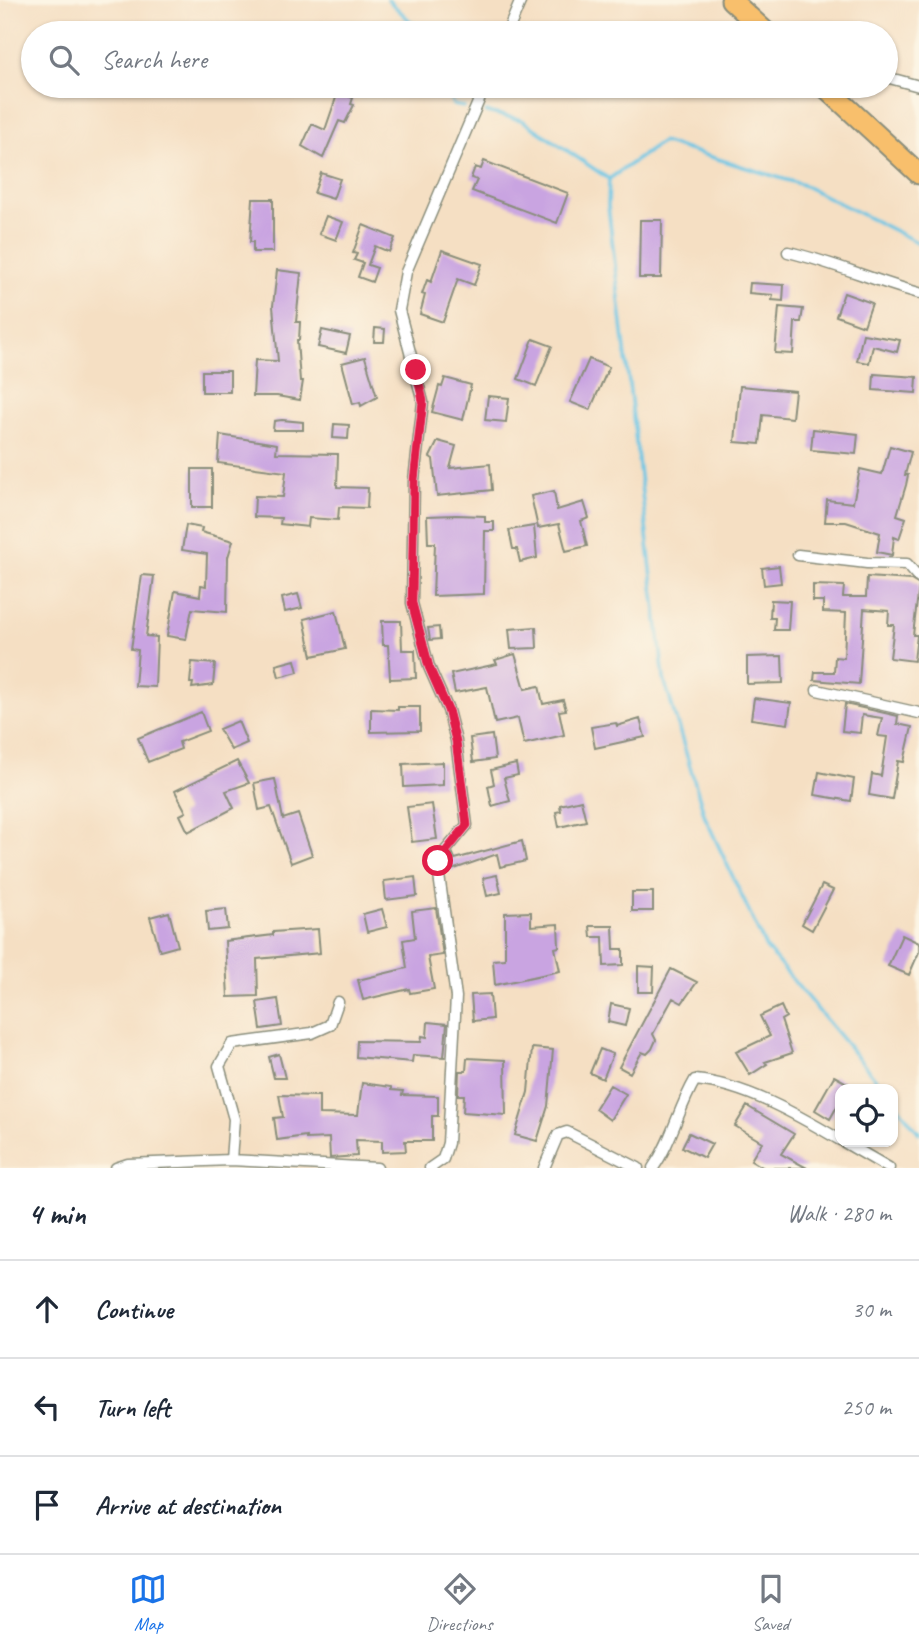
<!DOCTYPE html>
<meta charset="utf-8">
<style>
:root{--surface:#fff;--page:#f2f2f3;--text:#1f2937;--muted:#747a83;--line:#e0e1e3;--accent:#1a73e8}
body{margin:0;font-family:Caveat,sans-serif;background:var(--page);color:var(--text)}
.controls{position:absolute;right:21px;bottom:21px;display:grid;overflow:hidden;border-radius:14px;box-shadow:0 2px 5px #0004}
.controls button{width:63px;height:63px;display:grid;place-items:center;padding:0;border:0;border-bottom:2px solid var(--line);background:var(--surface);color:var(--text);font:35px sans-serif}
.stop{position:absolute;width:21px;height:21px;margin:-16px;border:5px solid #e11d48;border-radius:50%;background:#fff}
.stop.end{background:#e11d48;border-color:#fff;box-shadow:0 2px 7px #0008}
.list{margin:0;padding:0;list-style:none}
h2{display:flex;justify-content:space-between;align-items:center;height:91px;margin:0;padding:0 28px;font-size:30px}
h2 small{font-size:23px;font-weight:400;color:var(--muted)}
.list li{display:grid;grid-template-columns:46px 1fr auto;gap:21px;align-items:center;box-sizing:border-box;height:98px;padding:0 28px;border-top:2px solid var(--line)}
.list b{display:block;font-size:26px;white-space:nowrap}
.list em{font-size:23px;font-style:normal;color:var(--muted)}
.icon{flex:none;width:38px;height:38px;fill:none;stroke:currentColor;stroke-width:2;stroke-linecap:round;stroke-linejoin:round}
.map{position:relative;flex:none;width:919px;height:1168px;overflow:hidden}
.search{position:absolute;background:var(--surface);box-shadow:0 2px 5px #0004;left:21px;right:21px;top:21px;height:77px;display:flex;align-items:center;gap:18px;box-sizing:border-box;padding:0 24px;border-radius:38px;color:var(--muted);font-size:26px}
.sheet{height:385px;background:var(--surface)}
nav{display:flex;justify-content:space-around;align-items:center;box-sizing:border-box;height:98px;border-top:2px solid var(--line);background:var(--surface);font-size:19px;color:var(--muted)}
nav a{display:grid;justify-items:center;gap:4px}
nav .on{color:var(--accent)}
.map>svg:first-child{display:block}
</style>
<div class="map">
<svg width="919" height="1168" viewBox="0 0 919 1168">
<rect width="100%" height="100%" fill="#fcf5e5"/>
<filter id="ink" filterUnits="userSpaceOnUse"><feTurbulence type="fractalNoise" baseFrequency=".0143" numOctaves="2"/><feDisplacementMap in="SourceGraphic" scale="14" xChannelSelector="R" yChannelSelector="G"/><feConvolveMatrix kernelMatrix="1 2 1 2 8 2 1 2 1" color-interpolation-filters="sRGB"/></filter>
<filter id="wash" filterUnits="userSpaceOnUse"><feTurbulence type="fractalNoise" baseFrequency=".00686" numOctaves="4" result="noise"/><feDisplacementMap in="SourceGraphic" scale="28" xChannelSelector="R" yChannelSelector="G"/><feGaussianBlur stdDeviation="1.57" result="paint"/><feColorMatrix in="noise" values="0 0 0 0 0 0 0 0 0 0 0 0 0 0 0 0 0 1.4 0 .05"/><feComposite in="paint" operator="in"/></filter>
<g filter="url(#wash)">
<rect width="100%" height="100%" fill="#f5dfc3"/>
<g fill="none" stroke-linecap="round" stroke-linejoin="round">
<path stroke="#67c5e5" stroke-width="3.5" d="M388,0l35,33
M446,86l7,19 11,2
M486,112l36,8 87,59 53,-37 141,43 116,58
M609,179l-1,27 56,473 41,138 61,131 118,141
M893,1100l26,33"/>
</g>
<g id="blocks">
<path fill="#c9a4e1" d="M338,92l15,6 -2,6 3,1 -9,18 -6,-2 -16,37 -21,-12 10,-22 13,6z
M484,161l84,32 -11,30 -85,-32 5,-11 -6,-2 4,-11 6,2z
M321,173l19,6 -7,20 -19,-6z
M253,199h20v53h-20v-10h-3z
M326,216l17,6 -7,18 -17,-6z
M640,220h22l-1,58h-22z
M363,225l32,13 -6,14 -14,-6 -7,19 9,3 -5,14 -14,-5 5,-14 -9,-3 3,-6 -4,-1z
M442,250l40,14 -8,21 -16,-6 -15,43 -23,-8 5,-19 -3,-1 5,-14 4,2z
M277,270l24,3 -5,49h4l-1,18h-2l3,41h3l-3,19 -23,-4h-24l2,-36 23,1 -5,-55z
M750,283l34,2 -1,16 -11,-1 1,-5 -24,-2z
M844,293l28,10 -8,23 -28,-10z
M779,307l24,2 -2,13h-6l-2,32 -18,-1z
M375,328l10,1 -1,13h-10z
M322,330l28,6 -4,17 -28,-6z
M863,334l37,6 -3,12 -24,-6 -4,17 -12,-2z
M533,339l19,7 -16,40 -18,-7z
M365,357l12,40 -16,9 -1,-4 -7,2 -11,-41z
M589,359l20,8 -19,43 -20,-8z
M202,371h28v21h-28z
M874,374l43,3 -1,16 -43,-3z
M445,378l26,7 -8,35 -31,-8 7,-26 3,1z
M740,386l55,5 -3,27 -29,-3 -3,29 -25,-2z
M488,396l21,2 -3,24 -21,-2z
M282,420l21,2v8h-30l1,-9z
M334,424l15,1 -1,14 -15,-1z
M813,429l45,5 -2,20 -45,-4z
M220,435l57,9 -1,9 62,1 -1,33 31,1 -1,20 -28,-1 -1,13 -29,-2 -1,9 -28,-3 1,-6 -27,-1 1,-21 28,1 3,-25 -68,-9z
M438,441l18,5 -6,22 40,-4 2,26 -55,6 -4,-37 -3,-2z
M890,446l21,6 -6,23h3l-2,10 -9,30 9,3 -7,21 -5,-2 -2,18 -15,-3 3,-19 -34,-11h-21l2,-22 26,3 7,-34 22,5z
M192,469h20v38h-20z
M554,491l3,19 27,-8 5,16 -8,3 6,25 -21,5 -7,-27 -21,4 -7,-32z
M456,515l29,1v6h9v9h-9l-1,63 -51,2 2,-53h-7l-1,-27z
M186,525l16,3 -1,4 32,9 -5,16 -1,55 -35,-3 -6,30 -19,-3 8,-45 25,5 1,-11 5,1 1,-32 -25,-4z
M534,526l3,32 -17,4 -3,-13h-4l-4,-19z
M779,566l2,17 -17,2 -2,-17z
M142,575l12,1 -8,60 11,1 -2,50 -20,-1 3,-36 -7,-1z
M867,577l44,3 8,5 -6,50h4l-3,26 -24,-3 4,-33h-6l1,-14 -25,-2 -5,75 -45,-4 1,-8h19l1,-15 9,1 2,-45 -23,-1v-11h-10v-16l31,1 -1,11h23z
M298,594l4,14 -17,4 -3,-14z
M771,600l19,1 -2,29h-14l1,-12h-5z
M336,611l9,38 -33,7 -8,-37z
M382,621h19l1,29h13l1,28 -26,1 -2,-34h-5z
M439,627l1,12 -10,1 -2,-12z
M536,627l1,21 -26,1 -2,-20z
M515,654l10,35 14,-3 4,18 20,-4 3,10 -7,1 5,24 -40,9 -6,-26 -23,5 -8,-36 -32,6 -4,-19 46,-10 -2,-4z
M782,656l1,27 -36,1v-27z
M295,660l3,12 -19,5 -3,-12z
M192,662l23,2 -2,21 -21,3 1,-5h-3z
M754,698l37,5 -3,21 -37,-5z
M845,704l53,12 -1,8 15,3 -8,35 -6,-1 -6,38 -23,-4 3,-21 9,2 6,-39 -9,-1 4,-18 -20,-3 -2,18 -18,-2z
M398,707h22v24l-49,1v-23l27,1z
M201,712l7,19 -29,11 2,7 -33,13 -10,-24z
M640,719l5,18 -50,11 -4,-21 25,-4 1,3z
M238,721l9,22 -16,7 -12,-21z
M492,735l3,24 -22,3 -3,-24z
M237,761l12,22 -23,8 8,17 -46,24 -8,-17 6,-3 -11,-21z
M443,762v23l-39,2 -1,-23z
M516,764l2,11 -14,3 6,23 -18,5 -4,-20 6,-2 -3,-14z
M819,772l35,7 -3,22 -36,-6z
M275,779l8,40 15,-5 14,41 -21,8 -20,-56 -12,3 -5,-27z
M581,800l5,21 -27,6 -3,-15 5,-1 -1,-6z
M432,804l5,35 -25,3 -5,-35z
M522,841l4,20 -26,6 -3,-13 -48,17 -3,-9 7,-8 2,5z
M497,875l4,18 -14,3 -4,-18z
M415,877l2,19 -31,4 -2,-19z
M822,885l11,5 -21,40 -10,-6z
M632,892h21v19h-21z
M436,908l7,47 -15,2 6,32 -24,4 -1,-4 -46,11 -5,-20 49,-12 -4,-28 12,-2 -3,-27z
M226,909l2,20 -20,2 -2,-20z
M382,909l5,18 -20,5 -4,-18z
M169,912l9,34 -18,5 -10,-34z
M531,912v14l27,-2 1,23 -4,1 5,23 -65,14 -2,-25 12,-1v-46z
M590,926h23l1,23h9v16l-19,1 -1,-29h-12z
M318,929l2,24 -63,6 1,37 -30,1 -3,-56 48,-6v-3z
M902,935l17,8v9l-10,23 -21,-9z
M638,966l16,1 -1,25h-15z
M671,969l26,13 -15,21 -9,-5 -20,36 3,6 -4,9 -5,5 -5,-2 -12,21 -11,-6z
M490,994l2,25 -19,2 -2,-26z
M278,999l4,27 -21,3 -4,-27z
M611,1004l18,4 -4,18 -17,-4z
M781,1006l5,11 -5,3 11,33 -27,9 2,2 -17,11 -14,-23 34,-16 -10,-20z
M428,1022l19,2 -3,33 -31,-2 -1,7 -56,-5 1,-16 64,1 1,-6 5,1z
M532,1048l21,2 -5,56 -11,35 -22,-6 13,-43z
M600,1049l13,5 -10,25 -13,-6z
M279,1054l6,24h-11l-5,-21z
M467,1058l38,2 1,55 -43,-3 1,-17h-6l1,-24h7z
M834,1076l24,13h-18v12l-10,18 -15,-9z
M362,1083l29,4v3l12,1 -1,4 36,1v20h-6v25h-27l1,10 -24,1v-11l-26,-1 1,16 -27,2 -1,-20 -23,1v-3l-29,4 -3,-22 9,-1 -4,-22 40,1v18l39,1z
M610,1085l16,9 -16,26 -15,-11z
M747,1106l47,28 -13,20 26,14h-43l-13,-8 11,-18 -27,-16z
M689,1133l23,11 -8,14 -22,-11z"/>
</g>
</g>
<g filter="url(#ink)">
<use href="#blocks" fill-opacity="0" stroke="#8a8e7c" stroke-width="2"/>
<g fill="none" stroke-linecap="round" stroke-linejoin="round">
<defs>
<path id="street" d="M507,33l14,-33
M886,77l33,9
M788,252c45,10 86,29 131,41
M798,555l69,8 40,1 12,14
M817,690l102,23
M844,1142l45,26
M231,1160l3,-41 -15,-53 13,-22 80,-11 18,-8 8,-23
M116,1168l12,-4 103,-4 146,8
M430,1168l13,-9 5,-16 8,-146 -19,-136 30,-36 -11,-84 -8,-31 -19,-43 -17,-64 2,-123 9,-78 -24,-92 7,-38 79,-186
M544,1168l14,-33 9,-3 71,36
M653,1168c19,-27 25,-59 42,-88 49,4 103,35 145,60"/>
<path id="highway" d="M731,0l36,33
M824,86l95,88"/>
</defs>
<use href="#street" stroke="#8a8e7c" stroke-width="13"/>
<use href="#highway" stroke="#8a8e7c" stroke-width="23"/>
<use href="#street" stroke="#fff" stroke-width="10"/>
<use href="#highway" stroke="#f8bf6c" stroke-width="19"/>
</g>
</g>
<g fill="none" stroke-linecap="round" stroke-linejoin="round" filter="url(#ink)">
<path stroke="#e11d48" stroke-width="9" d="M416,370l7,31 -9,79 -2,123 17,64 19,43 8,31 11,84 -29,36"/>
</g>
</svg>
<div class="controls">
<button><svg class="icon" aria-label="locate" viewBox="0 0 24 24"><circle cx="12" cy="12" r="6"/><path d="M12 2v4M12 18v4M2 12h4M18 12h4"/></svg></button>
</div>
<div class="stop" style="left:438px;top:861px"></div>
<div class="stop end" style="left:416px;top:370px"></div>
<div class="search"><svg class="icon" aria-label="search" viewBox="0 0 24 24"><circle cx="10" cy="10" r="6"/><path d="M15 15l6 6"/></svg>Search here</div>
</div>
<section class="sheet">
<h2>4 min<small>Walk · 280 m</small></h2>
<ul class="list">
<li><svg class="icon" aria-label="ahead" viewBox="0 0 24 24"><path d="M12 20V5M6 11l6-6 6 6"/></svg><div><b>Continue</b></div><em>30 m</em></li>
<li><svg class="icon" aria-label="left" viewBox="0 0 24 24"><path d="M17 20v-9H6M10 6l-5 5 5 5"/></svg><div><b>Turn left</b></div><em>250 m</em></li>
<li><svg class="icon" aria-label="arrive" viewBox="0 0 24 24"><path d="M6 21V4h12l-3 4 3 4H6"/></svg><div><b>Arrive at destination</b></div></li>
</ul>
</section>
<nav>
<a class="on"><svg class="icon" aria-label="map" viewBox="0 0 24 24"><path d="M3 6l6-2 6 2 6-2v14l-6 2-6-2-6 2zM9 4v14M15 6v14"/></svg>Map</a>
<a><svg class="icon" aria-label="directions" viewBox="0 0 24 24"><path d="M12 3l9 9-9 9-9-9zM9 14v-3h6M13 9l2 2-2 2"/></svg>Directions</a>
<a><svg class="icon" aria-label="saved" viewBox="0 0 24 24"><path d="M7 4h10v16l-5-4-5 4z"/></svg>Saved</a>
</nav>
